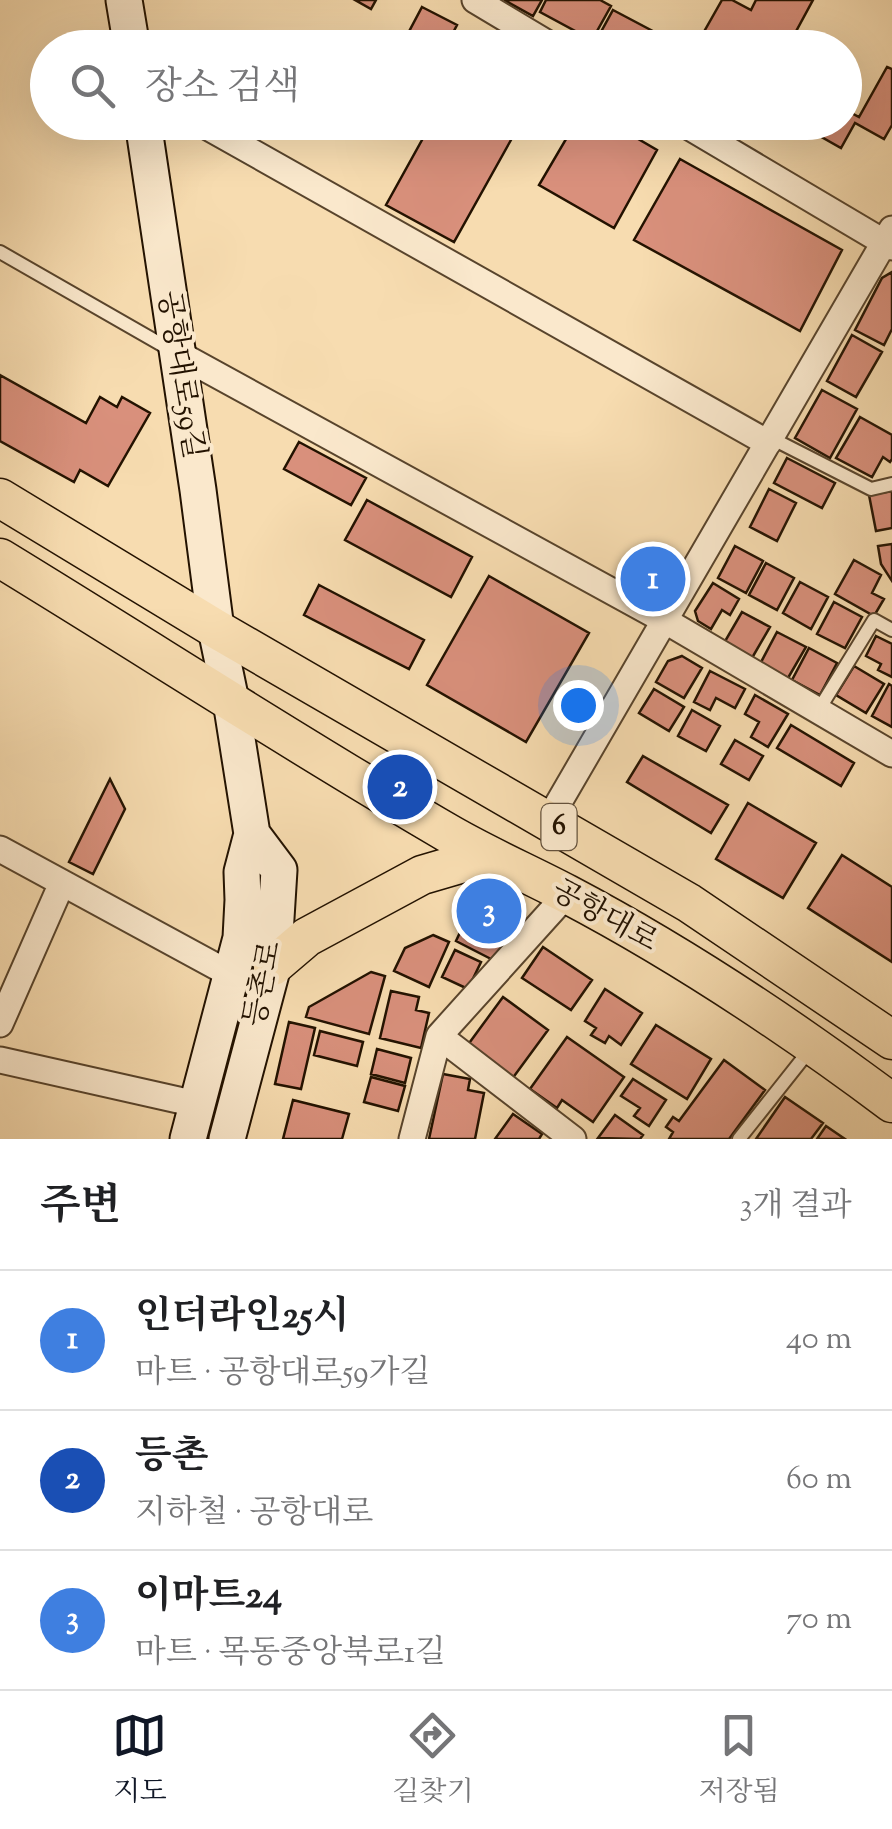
<!DOCTYPE html>
<html lang="ko">
<meta charset="utf-8">
<style>
:root{--surface:#fff;--page:#f2f2f2;--text:#202124;--muted:#757577;--line:#e0e0e0;--accent:#111827}
body{margin:0;font-family:"Sorts Mill Goudy","Noto Serif KR",serif;background:var(--page);color:var(--text)}
.you{position:absolute;left:578px;top:705px;width:35px;height:35px;margin:-25px;border:8px solid #fff;border-radius:50%;background:#1a73e8;box-shadow:0 0 0 15px #1a73e833}
.badge{display:grid;place-items:center;width:65px;height:65px;border-radius:50%;background:var(--accent);color:#fff;font-size:32px;font-weight:700}
.pin{position:absolute;translate:-50% -50%;border:5px solid #fff;box-shadow:0 2px 10px #0006}
.list{margin:0;padding:0;list-style:none}
h2{display:flex;justify-content:space-between;align-items:center;height:130px;margin:0;padding:0 40px;font-size:42px}
h2 small{font-size:32px;font-weight:400;color:var(--muted)}
.list li{display:grid;grid-template-columns:65px 1fr auto;gap:30px;align-items:center;box-sizing:border-box;height:140px;padding:0 40px;border-top:2px solid var(--line)}
.list b{display:block;font-size:38px;white-space:nowrap}
.list p{margin:0;font-size:32px;white-space:nowrap;color:var(--muted)}
.list em{font-size:32px;font-style:normal;color:var(--muted)}
.icon{flex:none;width:55px;height:55px;fill:none;stroke:currentColor;stroke-width:2;stroke-linecap:round;stroke-linejoin:round}
.map{position:relative;flex:none;width:892px;height:1139px;overflow:hidden}
.search{position:absolute;background:var(--surface);box-shadow:0 10px 40px #0002;left:30px;right:30px;top:30px;height:110px;display:flex;align-items:center;gap:25px;box-sizing:border-box;padding:0 35px;border-radius:55px;color:var(--muted);font-size:38px}
.sheet{height:550px;background:var(--surface)}
nav{display:flex;justify-content:space-around;align-items:center;box-sizing:border-box;height:140px;border-top:2px solid var(--line);background:var(--surface);font-size:28px;color:var(--muted)}
nav a{display:grid;justify-items:center;gap:5px}
nav .on{color:var(--accent)}
.map>svg:first-child{display:block}
</style>
<div class="map">
<svg width="892" height="1139" viewBox="0 0 892 1139">
<rect width="100%" height="100%" fill="#f7dcb0"/>
<filter id="stains"><feTurbulence type="fractalNoise" baseFrequency=".002" numOctaves="4"/><feColorMatrix values="0 0 0 0 .2 0 0 0 0 .09 0 0 0 0 .02 0 0 0 .5 -.17"/></filter>
<radialGradient id="worn" r=".72"><stop offset=".6" stop-color="#630" stop-opacity="0"/><stop offset="1" stop-color="#630" stop-opacity=".3"/></radialGradient>
<path fill="#d9907c" stroke="#231200" stroke-width="2.5" d="M355,0h21l-5,9z
M504,0h38l-9,16z
M546,0h54l11,6 -19,34 -52,-28z
M722,0h10l19,10 5,-10h57l-26,48h-67l-19,-11z
M422,7l35,18 -12,23h-28l-13,-7z
M613,10l51,27 -6,11h-49l-13,-7z
M887,67l5,2v56l-8,14 -29,-16 -14,25 -46,-26h49v-13l15,8z
M432,122h89l-67,120 -68,-37z
M576,122h33l48,28 -43,78 -75,-43z
M680,159l162,91 -42,81 -166,-91z
M892,272v57l-8,16 -29,-15 27,-52z
M852,335l30,17 -26,45 -29,-16z
M0,375l86,48 14,-26 17,10 5,-10 28,16 -42,73 -28,-16 -6,12 -74,-41z
M822,390l35,19 -27,49 -35,-20z
M860,417l32,18v24l-2,3 -7,-5 -11,20 -36,-19z
M299,442l67,36 -15,27 -67,-36z
M787,458l48,25 -13,25 -48,-25z
M769,489l27,14 -19,38 -27,-14z
M892,491v37l-16,3 -7,-36z
M367,500l105,57 -21,40 -106,-57z
M892,544v37l-11,-17 -3,-18z
M735,546l28,15 -17,32 -28,-15z
M854,560l27,15 -9,18 12,6 -10,17 -39,-22z
M766,563l28,15 -17,32 -28,-15z
M489,576l100,57 -63,109 -99,-57z
M800,582l28,15 -17,32 -28,-16z
M713,583l26,16 -9,16 -8,-5 -11,19 -13,-8 -3,-10z
M319,585l105,55 -15,29 -105,-54z
M834,602l28,15 -17,31 -28,-14z
M742,612l28,15 -18,31 -28,-15z
M777,632l29,15 -18,31 -28,-14z
M876,636l16,8v33l-14,-7 3,-6 -15,-8z
M809,648l28,15 -17,32 -28,-15z
M682,656l20,12 -18,30 -28,-16 12,-21z
M854,666l30,18 -18,29 -30,-18z
M710,671l35,18 -10,19 -19,-10 -6,12 -16,-8z
M889,684l3,2v41l-20,-11z
M654,689l30,18 -15,24 -30,-18z
M755,695l33,19 -20,33 -17,-10 8,-15 -14,-8z
M692,710l28,16 -14,25 -28,-15z
M791,725l63,38 -13,23 -64,-38z
M735,740l28,16 -14,24 -28,-16z
M643,756l85,49 -17,28 -84,-51z
M110,779l15,30 -32,65 -24,-12z
M748,803l68,40 -33,55 -67,-39z
M842,855l50,32v75l-84,-54z
M489,910l35,18 -29,33 -39,-20 7,-15z
M433,935l16,7 -20,45 -35,-16 11,-23z
M543,947l49,33 -21,30 -49,-32z
M455,950l26,12 -13,27 -26,-12z
M371,972l14,4 -16,58 -63,-17 3,-10z
M605,989l37,24 -21,32 -12,-9 -4,7 -14,-8 5,-7 -11,-7z
M391,991l28,6 -3,13 13,3 -8,35 -41,-10z
M503,997l45,33 -36,49 -45,-33z
M289,1022l26,6 -14,61 -26,-5z
M656,1025l55,34 -24,40 -56,-35z
M320,1031l43,11 -6,24 -43,-11z
M567,1037l57,40 -31,45 -31,-22 -5,8 -27,-19z
M377,1049l34,9 -6,25 -34,-9z
M724,1060l41,30 -36,49h-60l4,-7 -7,-5 7,-10 6,4z
M443,1074l27,5 -2,11 16,3 -9,46h-46z
M371,1077l34,9 -7,25 -34,-9z
M633,1079l33,21 -17,26 -15,-10 6,-8 -19,-12z
M785,1097l38,26 -12,16h-55z
M293,1100l56,14 -7,25h-59z
M513,1114l29,20 -3,5h-44z
M615,1115l28,20 -3,4 -42,-1z
M826,1126l19,13h-28z"/>
<g fill="none" stroke-linecap="round" stroke-linejoin="round">
<defs>
<path id="lane" d="M0,252l171,98
M771,438l100,51 21,-5
M818,711l56,-91 18,10
M739,1139l73,-92"/>
<path id="street" d="M475,0l80,48
M199,122l569,321
M681,122l211,125
M177,353l487,267 228,134
M548,821l344,-592
M0,849l230,125
M0,1024l62,-141
M439,1036l134,103
M0,1060l196,44
M412,1139l27,-103 128,-142"/>
<path id="secondary" d="M124,0l8,48
M143,122l55,368 18,139 15,72 21,133 -10,38 1,28 -2,38 -53,201
M227,1139l46,-173 6,-96 -27,-36"/>
<path id="primary" d="M0,498l216,131 473,274 203,137
M0,558c149,91 295,186 446,274 39,23 81,41 121,62 114,60 222,132 325,209
M273,966l34,-29 115,-62 65,-19"/>
</defs>
<use href="#lane" stroke="#58442c" stroke-width="16"/>
<use href="#street" stroke="#58442c" stroke-width="29"/>
<use href="#secondary" stroke="#231200" stroke-width="39"/>
<use href="#primary" stroke="#231200" stroke-width="41"/>
<use href="#lane" stroke="#fae8cc" stroke-width="12"/>
<use href="#street" stroke="#fae8cc" stroke-width="25"/>
<use href="#secondary" stroke="#fae8cc" stroke-width="35"/>
<use href="#primary" stroke="#f7dcb0" stroke-width="38"/>
</g>
<g text-anchor="middle" dominant-baseline="central" stroke-width="8" stroke-linejoin="round" paint-order="stroke">
<rect fill="#fae8cc" stroke="#64523d" stroke-width="2.5" x="541.5" y="804" width="35" height="46" rx="8"/>
<g font-size="28" font-weight="bold" fill="#231200">
<text x="559" y="827">6</text>
</g>
<g font-size="30" fill="#231200" stroke="#fae8cc">
<text transform="translate(180 375) rotate(81)">공항대로59길</text>
<text transform="translate(604 917) rotate(29)">공항대로</text>
<text transform="translate(264 984) rotate(-79)">등촌로</text>
</g>
</g>
<rect width="100%" height="100%" filter="url(#stains)"/>
<rect width="100%" height="100%" fill="url(#worn)"/>
</svg>
<div class="you"></div>
<div class="pin badge" style="left:653px;top:579px;background:#3f7fe0">1</div>
<div class="pin badge" style="left:400px;top:787px;background:#1a4fb4">2</div>
<div class="pin badge" style="left:489px;top:911px;background:#3f7fe0">3</div>
<div class="search"><svg class="icon" aria-label="search" viewBox="0 0 24 24"><circle cx="10" cy="10" r="6"/><path d="M15 15l6 6"/></svg>장소 검색</div>
</div>
<section class="sheet">
<h2>주변<small>3개 결과</small></h2>
<ul class="list">
<li><span class="badge" style="background:#3f7fe0">1</span><div><b>인더라인25시</b><p>마트 · 공항대로59가길</p></div><em>40 m</em></li>
<li><span class="badge" style="background:#1a4fb4">2</span><div><b>등촌</b><p>지하철 · 공항대로</p></div><em>60 m</em></li>
<li><span class="badge" style="background:#3f7fe0">3</span><div><b>이마트24</b><p>마트 · 목동중앙북로1길</p></div><em>70 m</em></li>
</ul>
</section>
<nav>
<a class="on"><svg class="icon" aria-label="map" viewBox="0 0 24 24"><path d="M3 6l6-2 6 2 6-2v14l-6 2-6-2-6 2zM9 4v14M15 6v14"/></svg>지도</a>
<a><svg class="icon" aria-label="directions" viewBox="0 0 24 24"><path d="M12 3l9 9-9 9-9-9zM9 14v-3h6M13 9l2 2-2 2"/></svg>길찾기</a>
<a><svg class="icon" aria-label="saved" viewBox="0 0 24 24"><path d="M7 4h10v16l-5-4-5 4z"/></svg>저장됨</a>
</nav>
